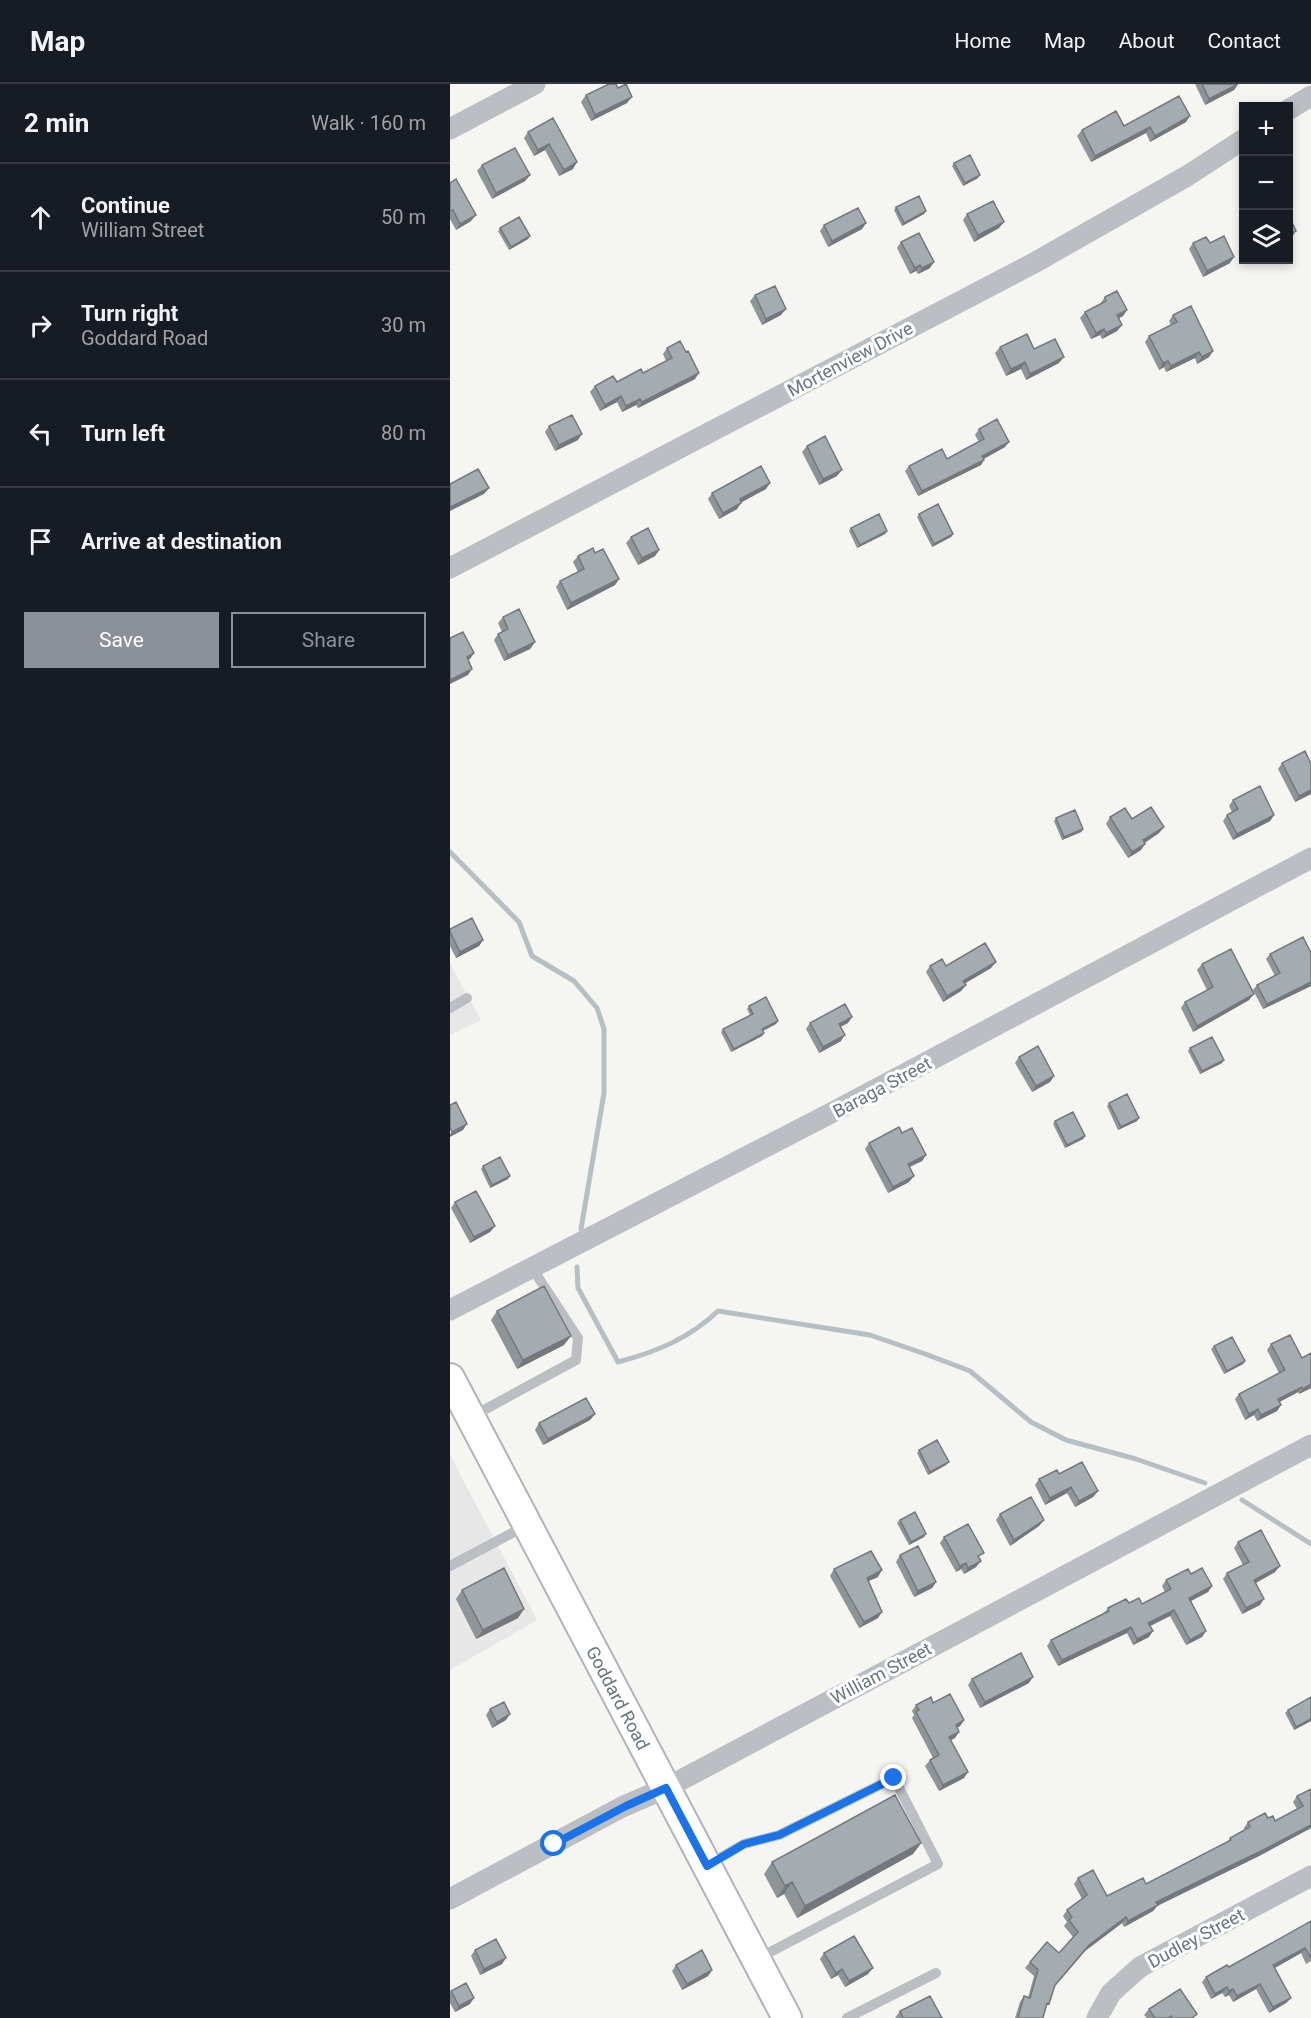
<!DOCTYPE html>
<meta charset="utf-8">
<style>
:root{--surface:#171b24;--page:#242831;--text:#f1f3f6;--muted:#9ea1a6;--line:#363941;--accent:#8c9099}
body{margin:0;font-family:Roboto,sans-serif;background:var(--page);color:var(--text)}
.controls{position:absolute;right:18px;top:18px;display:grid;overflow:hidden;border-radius:0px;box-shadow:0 3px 9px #0003}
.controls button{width:54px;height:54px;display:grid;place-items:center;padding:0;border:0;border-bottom:2px solid var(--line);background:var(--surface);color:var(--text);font:30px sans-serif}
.stop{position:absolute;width:18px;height:18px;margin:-14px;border:4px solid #1a73e8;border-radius:50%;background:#fff}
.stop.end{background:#1a73e8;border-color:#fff;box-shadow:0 2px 6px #0008}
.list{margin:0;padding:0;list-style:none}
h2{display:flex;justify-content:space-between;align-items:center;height:78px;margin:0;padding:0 24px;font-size:26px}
h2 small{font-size:20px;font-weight:400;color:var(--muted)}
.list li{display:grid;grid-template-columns:39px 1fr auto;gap:18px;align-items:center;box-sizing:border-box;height:108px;padding:0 24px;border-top:2px solid var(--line)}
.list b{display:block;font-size:22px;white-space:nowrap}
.list p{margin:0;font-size:20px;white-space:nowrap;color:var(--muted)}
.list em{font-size:20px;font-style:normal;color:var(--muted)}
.actions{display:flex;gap:12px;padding:18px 24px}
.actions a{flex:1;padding:14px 0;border:2px solid var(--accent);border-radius:0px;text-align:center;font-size:21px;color:var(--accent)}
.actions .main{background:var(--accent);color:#fff}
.icon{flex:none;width:33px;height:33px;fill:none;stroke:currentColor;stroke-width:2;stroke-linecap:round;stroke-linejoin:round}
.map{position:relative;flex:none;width:861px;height:1934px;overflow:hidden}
header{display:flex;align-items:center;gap:36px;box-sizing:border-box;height:84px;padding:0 30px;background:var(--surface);border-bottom:2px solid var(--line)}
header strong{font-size:28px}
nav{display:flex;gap:33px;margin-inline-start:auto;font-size:21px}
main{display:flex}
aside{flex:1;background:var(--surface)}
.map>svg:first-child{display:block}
</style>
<header>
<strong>Map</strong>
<nav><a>Home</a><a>Map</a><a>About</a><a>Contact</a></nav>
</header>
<main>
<aside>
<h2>2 min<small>Walk · 160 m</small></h2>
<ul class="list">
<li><svg class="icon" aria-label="ahead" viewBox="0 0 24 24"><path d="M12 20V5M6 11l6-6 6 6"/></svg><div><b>Continue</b><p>William Street</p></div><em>50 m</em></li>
<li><svg class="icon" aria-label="right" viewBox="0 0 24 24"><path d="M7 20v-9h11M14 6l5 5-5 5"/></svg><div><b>Turn right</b><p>Goddard Road</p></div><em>30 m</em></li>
<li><svg class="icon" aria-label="left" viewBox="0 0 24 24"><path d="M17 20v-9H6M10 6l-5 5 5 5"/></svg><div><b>Turn left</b></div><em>80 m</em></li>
<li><svg class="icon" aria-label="arrive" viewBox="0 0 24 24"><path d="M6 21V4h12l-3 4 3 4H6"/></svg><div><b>Arrive at destination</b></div></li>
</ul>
<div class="actions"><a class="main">Save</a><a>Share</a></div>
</aside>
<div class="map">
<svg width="861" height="1934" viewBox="0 0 861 1934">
<rect width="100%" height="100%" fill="#f5f5f2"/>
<path fill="#e6e7e6" d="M0,880l31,56 -31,15z
M0,1371l87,165 -87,50z"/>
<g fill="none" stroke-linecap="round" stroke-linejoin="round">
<path stroke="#b6c0c4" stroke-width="5" d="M0,768l69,70 13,34 42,25 23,27 7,21v64l-23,136
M127,1183l1,21 40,74c38,-10 72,-24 100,-51l152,24 58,20 42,16 61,51 35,18 70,19 69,24
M792,1416l69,44"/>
<defs>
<path id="secondary" d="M0,1294l337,640"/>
</defs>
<use href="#secondary" stroke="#b0b4b8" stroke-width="32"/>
<path stroke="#bbbec2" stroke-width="10" d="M0,924l17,-10
M21,1333l105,-57 2,-22 -46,-70
M0,1482l77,-41
M259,1780l35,-20 35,-9 115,-57 44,86 -181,95
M397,1934l89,-45"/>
<path stroke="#bbbec2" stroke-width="21" d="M838,26l23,-14
M0,45l85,-45
M0,484l584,-305 153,-87 57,-37
M0,1226l383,-198 478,-254
M0,1815l172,-92 44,-19 645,-343
M647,1934l14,-25 29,-26 171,-91"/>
<use href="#secondary" stroke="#fff" stroke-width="28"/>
</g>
<path fill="#8e9498" d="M745,0h43l-4,6 -29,15z
M168,4l9,15 -36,18 -10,-19 5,-7z
M103,34l20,51 -14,7 -14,-26 -11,6 -10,-18 4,-6z
M736,38l-36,20 -4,-9 -55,29 -14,-26 5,-6 42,-4z
M504,79l24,15 -15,8 -11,-20z
M32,81l48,10 -5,6 -33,18 -15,-28z
M0,99l21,38 -15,9 -6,-11z
M446,123l28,7 -22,12 -8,-16z
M517,130l32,14 -25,14 -11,-22z
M416,139l-4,6 -34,18 -8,-16 4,-6z
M50,144l28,11 -19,11 -11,-19z
M451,158l29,26 -12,6 -2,-3 -6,3 -13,-26z
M743,159h17l20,20 -27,14 -14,-28z
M305,211l26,20 -19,10 -12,-24z
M655,213l22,13 -4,6 -5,3 4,6 -5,6 -15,8 -2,-4 -9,4 -11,-21 5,-6 15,-8z
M723,231l40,36 -4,6 -12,7 -2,-6 -29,14 -2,-5 -5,3 -14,-28 4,-6 22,-11 -2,-4z
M550,263l34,2 25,14 -33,17 -5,-11 -15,7 -11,-23z
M217,264l28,31 -57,29 -2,-3 -14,7 -5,-10 -17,9 -10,-19 5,-6 22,-4 26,-9 23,-12 -3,-7z
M99,342l29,14 -23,11 -10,-19z
M529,345l26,18 -21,12 -3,6 -63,31 -13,-25 4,-5 38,-7 32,-17 -4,-7z
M357,362l30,30 -18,9 -17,-33z
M316,405l-25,13 -4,7 -18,10 -11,-20 4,-6z
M469,430l34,20 -2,3 -19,10 -15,-30z
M401,444l36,3 -2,3 -28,14 -8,-17z
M181,453l28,13 -4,6 -17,9 -12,-22z
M128,472l41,23 -4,6 -48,25 -11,-23 4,-6 18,-9 -5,-10z
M53,533l32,25 -5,7 -26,12 -10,-21 4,-6 4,-2 -4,-9z
M832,679l29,1v30l-16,8 -17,-33z
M783,716l41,15 -4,6 -37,19 -10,-19 4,-6 5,-3 -3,-6z
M660,733l22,2 32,8 -5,6 -14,10 -4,7 -13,8 -22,-34z
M606,734l27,11 -2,3 -19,8 -8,-19z
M0,845l33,11 -4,6 -23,12 -6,-12z
M861,869v33l-48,23 -10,-19 4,-5 18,-9 -9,-17 4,-5z
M752,880l47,36 -56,32 -12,-24 4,-6 22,-12 -10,-20z
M480,882h16l45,2 -26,15 1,2 -5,6 -18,11 -17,-30z
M299,922l27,18 -13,7 1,2 -2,3 -31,16 -10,-20 2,-3 27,-14 -3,-6z
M360,939h38l-8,4 1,14 -22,12 -13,-24z
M740,964l34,12 -2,3 -22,11 -12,-23z
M569,973l35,19 -4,6 -18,10 -17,-29z
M659,1019l28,18 -19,9 -11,-24z
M605,1037l30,15 -2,3 -18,9 -12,-24z
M452,1049l24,22 -4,6 -13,6v15l-21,11 -23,-44 4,-6z
M33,1082l25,13 -18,9 -9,-19z
M5,1118l40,24 -5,6 -20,11 -19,-35z
M47,1227l67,34 -47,24 -26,-49z
M821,1260l31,14 9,-5v35l-12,6 -1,-2 -19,10 2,3 -4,6 -20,10 -3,-6 -9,5 -10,-21 4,-5 40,-21 -12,-23z
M764,1262l31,15 -2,3 -19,10 -13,-25z
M145,1330l-5,6 -47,25 -8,-15 4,-7z
M469,1366l27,15 -18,10 -11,-22z
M609,1390l39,17 -5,6 -18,10 -8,-14 -22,12 -10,-20 4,-6z
M550,1430l44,6 -5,6 -29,20 -14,-26z
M450,1436l26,14 -2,3 -15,8 -12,-22z
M494,1453l35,22 -3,8 -12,7 -3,-5 -5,3 -16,-29z
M788,1458l37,30 -19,11 4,22 -18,9 -19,-35 4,-6 16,-8 -9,-17z
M450,1471l36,27 -4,6 -18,9 -18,-35z
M384,1485l44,8 -10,4 10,37 -19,10 -29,-52z
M741,1490l21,12 -4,6 -17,9 15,30 -4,6 -16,8 -16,-29 -20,10 -1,11 -16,8 -6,-12 -69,33 -11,-20 4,-6 53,-27 4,-5 21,-5 13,1 23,-12 -3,-6 4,-6z
M12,1506l56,28 -42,21 -20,-40z
M522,1595l57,4 -49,25 -12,-23z
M483,1619l31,17 -4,6 -3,2 -2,10 -4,2 13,38 -25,13 -14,-25 5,-6 3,-2 -21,-40 2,-3 -2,-4 4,-6z
M40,1625l16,11 -14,8 -6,-13z
M838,1626l23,11 -17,9 -9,-17z
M861,1705v39l-52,28 -102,50 -4,5 -29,16 -2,-4 -37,28 -30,35 -10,24 -2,8h-28l5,-16 4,-6 4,2 6,-22 -9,-8 5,-6 29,-9 14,-16 -9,-11 3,-4 -4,-6 4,-6 15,-11 -8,-15 4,-6 29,18 39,-12 82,-42 2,-4 15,-8 -1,-2 4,-6 20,-4 7,3 22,-12 -4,-7 4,-6z
M471,1759l-8,11 -116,64 -13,-24 -7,4 -13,-24 8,-12z
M861,1837v40l-5,3 -5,-11 -26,15 16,30 -5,5 -17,10 -13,-24 -23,13 -4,-7 -4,2 -3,-4 -11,6 -9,-17 4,-5 23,-10z
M25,1866l27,14 -22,11 -9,-19z
M374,1869l44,21 -23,13 -7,-12 -7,4 -11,-20z
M226,1881l36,5 -4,6 -26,14 -10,-19z
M1,1907l19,13 -15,8 -5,-9v-10z
M699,1925l45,9h-47l-3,-3z
M450,1927l42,7h-47z"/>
<path fill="#74787c" d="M788,0l-4,6 -29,15 4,-6z
M182,13l-5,6 -36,18 4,-6z
M740,32l-4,6 -36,20 5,-6z
M700,43l-4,6 -55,29 4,-6z
M99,60l-4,6 -11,6 4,-6z
M127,78l-4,7 -14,7 5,-6z
M80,91l-5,6 -33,18 4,-6z
M530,91l-2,3 -15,8 2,-3z
M476,127l-2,3 -22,12 2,-3z
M26,131l-5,6 -15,9 4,-6z
M554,138l-5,6 -25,14 4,-7z
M416,139l-4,6 -34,18 4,-6z
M846,147l-4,6 -4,2v-4z
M80,152l-2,3 -19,11 2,-3z
M784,173l-4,6 -27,14 4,-6z
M484,178l-4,6 -12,6 4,-6z
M470,181l-4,6 -6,3 5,-6z
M336,225l-5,6 -19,10 4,-6z
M677,226l-4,6 -11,5 5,-6z
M672,241l-5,6 -15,8 4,-6z
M654,245l-4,6 -9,4 5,-6z
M763,267l-4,6 -12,7 5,-7z
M749,268l-4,6 -29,14 5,-6z
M614,273l-5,6 -33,17 4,-6z
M718,277l-4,6 -5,3 4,-7z
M575,278l-4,7 -15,7 5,-7z
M249,289l-4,6 -57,29 4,-6z
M171,312l-4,6 -17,9 5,-6z
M190,315l-4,6 -14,7 4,-6z
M132,350l-4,6 -23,11 4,-6z
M559,358l-4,5 -26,14 3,-5z
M534,376l-3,5 -63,31 4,-5z
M392,386l-5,6 -18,9 4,-6z
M320,399l-4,6 -31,17 5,-7z
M39,404l-5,6 -34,17v-4z
M291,419l-4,6 -18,10 4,-6z
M437,447l-2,3 -28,14 3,-3z
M503,450l-2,3 -19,10 2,-3z
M209,466l-4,6 -17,9 4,-7z
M169,495l-4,6 -48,25 4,-7z
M85,558l-5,7 -26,12 4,-6z
M24,569l-4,6 -8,4 5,-6z
M22,585l-4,6 -18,9v-4z
M861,706v4l-16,8 4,-6z
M824,731l-4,6 -37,19 4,-6z
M714,743l-5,6 -20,13 4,-6z
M633,745l-2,3 -19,8 2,-3z
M695,760l-4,6 -13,8 4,-6z
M33,856l-4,6 -23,12 4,-6z
M546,878l-5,6 -32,19 4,-6z
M861,898v4l-48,23 4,-5z
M516,901l-5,6 -18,11 4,-6z
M804,910l-5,6 -56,32 4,-6z
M402,933l-4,6 -14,7 5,-6z
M328,937l-2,3 -16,8 2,-3z
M314,949l-2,3 -31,16 3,-3z
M395,951l-4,6 -22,12 4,-6z
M774,976l-2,3 -22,11 2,-3z
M604,992l-4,6 -18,10 4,-6z
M689,1034l-2,3 -19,9 3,-3z
M17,1040l-4,6 -13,7v-3l2,-2z
M635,1052l-2,3 -18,9 2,-3z
M476,1071l-4,6 -19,9 5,-6z
M60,1092l-2,3 -18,9 2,-3z
M464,1092l-5,6 -21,11 5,-6z
M45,1142l-5,6 -20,11 4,-6z
M121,1252l-7,9 -47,24 6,-9z
M795,1277l-2,3 -19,10 3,-3z
M861,1300v4l-12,6 4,-5z
M852,1303l-4,5 -24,13 4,-6z
M831,1321l-4,6 -20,10 4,-6z
M808,1325l-4,6 -9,5 4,-6z
M145,1330l-5,6 -47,25 5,-6z
M499,1378l-3,3 -18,10 2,-3z
M621,1403l-4,6 -22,12 5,-7z
M648,1407l-5,6 -18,10 4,-6z
M594,1436l-5,6 -29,20 4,-6z
M476,1450l-2,3 -15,8 2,-3z
M531,1477l-5,6 -12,7 4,-6z
M516,1479l-5,6 -5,3 4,-6z
M830,1482l-5,6 -25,14 4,-6z
M432,1486l-4,7 -16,7 5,-6z
M486,1498l-4,6 -18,9 4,-6z
M762,1502l-4,6 -23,12 4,-6z
M814,1515l-4,6 -18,9 4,-6z
M74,1525l-6,9 -42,21 7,-9z
M724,1526l-4,6 -26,13 4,-6z
M432,1528l-4,6 -19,10 5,-6z
M681,1543l-4,6 -69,33 4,-6z
M703,1547l-4,6 -16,8 4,-6z
M756,1547l-4,6 -16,8 4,-5z
M583,1593l-4,6 -49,25 5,-6z
M60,1630l-4,6 -14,8 5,-6z
M861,1635v2l-17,9 2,-3z
M514,1636l-4,6 -9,5 5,-6z
M509,1648l-4,6 -10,5 4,-6z
M518,1688l-4,6 -25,13 4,-6z
M861,1741v3l-52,28 -102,50 -4,5 -29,16 4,-6 28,-19z
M471,1759l-8,11 -116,64 8,-12z
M342,1798l-8,12 -7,4 8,-12z
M676,1833l-4,6 -37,28 -34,40 38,-46z
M855,1864l-4,5 -32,18 4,-6z
M56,1874l-4,6 -22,11 4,-6z
M423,1884l-5,6 -23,13 4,-6z
M392,1885l-4,6 -7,4 5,-6z
M262,1886l-4,6 -26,14 5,-6z
M810,1900l-4,5 -23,13 4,-6z
M777,1903l-5,6 -11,6 4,-5z
M783,1905l-4,6 -4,2 4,-6z
M24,1914l-4,6 -15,8 4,-6z
M841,1914l-5,5 -17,10 4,-6z"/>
<path fill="#a5acb1" stroke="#74787c" stroke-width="1.5" d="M159,0h7l2,4 8,-4 6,13 -37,18 -9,-20z
M752,0h36l-29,15z
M729,12l11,20 -35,20 -5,-9 -55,29 -13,-26 34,-19 8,15z
M103,34l24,44 -13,8 -15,-26 -11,6 -10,-18z
M65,64l15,27 -34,18 -14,-28z
M520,71l10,20 -15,8 -11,-20z
M6,95l20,36 -16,9 -7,-14 -3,1v-28z
M469,112l7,15 -22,12 -8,-16z
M543,117l11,21 -26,13 -11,-21z
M408,124l8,15 -34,18 -8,-16z
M838,130l8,17 -8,4z
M69,133l11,19 -19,11 -11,-19z
M469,149l15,29 -12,6 -2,-3 -5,3 -14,-26z
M774,152l10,21 -27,14 -14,-28 13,-6 4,6z
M325,202l11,23 -20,10 -11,-24z
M667,207l10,19 -10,5 5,10 -16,8 -2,-4 -8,4 -11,-21 21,-11 -1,-4z
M741,222l22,45 -11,6 -3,-5 -28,14 -3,-5 -5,2 -14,-27 28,-14 -4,-7z
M577,250l7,15 21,-10 9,18 -34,17 -5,-12 -14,7 -11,-22z
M230,257l6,11 2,-1 11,22 -57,29 -2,-3 -14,7 -5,-10 -16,9 -10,-19 18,-10 4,6 24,-13 2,4 29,-15 -5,-10z
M122,331l10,19 -23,11 -10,-19z
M547,335l12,23 -27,14 2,4 -62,31 -13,-25 33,-17 5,10 20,-11 17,-9 -5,-10z
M375,352l17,34 -19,9 -16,-33z
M311,382l9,17 -30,16 1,4 -18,10 -11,-20z
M28,385l11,19 -39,19v-23z
M488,420l15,30 -19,10 -15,-30z
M429,430l8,17 -27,14 -9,-17z
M198,444l11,22 -17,8 -11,-21z
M143,464l2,5 8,-4 16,30 -48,24 -11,-22 24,-12 -6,-13z
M69,525l16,33 -27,13 -10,-21 10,-5 -5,-12z
M13,548l11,21 -7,4 5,12 -22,11v-42z
M855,667l6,13v26l-12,6 -17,-33z
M810,702l14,29 -37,19 -10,-19 11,-6 -5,-9z
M701,723l13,20 -21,13 2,4 -13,8 -22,-35 15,-9 7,11z
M625,726l8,19 -19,8 -8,-19z
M22,834l11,22 -23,12 -10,-20v-3z
M853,853l8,16v29l-44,22 -10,-19 23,-12 -10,-19z
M535,859l11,19 -33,19 3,4 -19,11 -17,-30 12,-7 4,7z
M781,865l23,45 -57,32 -12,-24 28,-15 -11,-23z
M316,913l12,24 -16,8 2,4 -30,16 -11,-20 30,-15 -4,-8z
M395,920l7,13 -13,7 6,11 -22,12 -13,-24z
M762,953l12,23 -22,11 -12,-23z
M588,962l16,30 -18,10 -17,-29z
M677,1010l12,24 -18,9 -12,-24z
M6,1018l11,22 -15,8 -2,-4v-23z
M623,1028l12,24 -18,9 -12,-24z
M449,1043l3,6 10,-5 14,27 -18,9 6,12 -21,11 -24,-44z
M50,1073l10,19 -18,9 -9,-19z
M26,1107l19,35 -21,11 -19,-35z
M94,1202l27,50 -48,24 -26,-49z
M840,1251l12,23 9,-5v31l-8,5 -1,-2 -24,12 3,6 -20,10 -3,-6 -9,5 -10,-20 46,-24 -14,-26z
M782,1253l13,24 -18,10 -13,-25z
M136,1314l9,16 -47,25 -9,-16z
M487,1356l12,22 -19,10 -11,-22z
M632,1378l16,29 -19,10 -8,-14 -21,11 -11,-19 18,-9 2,4z
M581,1413l13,23 -30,20 -14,-26z
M465,1428l11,22 -15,8 -11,-22z
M518,1440l16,29 -6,3 3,5 -13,7 -2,-5 -6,3 -16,-29z
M811,1446l19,36 -26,14 10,19 -18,9 -19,-35 22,-11 -11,-20z
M468,1462l18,36 -18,9 -18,-36z
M421,1467l11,19 -15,8 15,34 -18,10 -30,-53z
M54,1484l20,41 -41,21 -21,-40z
M752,1484l10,18 -23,12 17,33 -16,9 -16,-30 -26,13 5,8 -16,8 -6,-12 -69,33 -11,-20 58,-29 -1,-3 18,-9 3,4 10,-5 3,6 29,-15 -5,-9 22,-11 3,5z
M571,1569l12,24 -48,25 -13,-23z
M500,1610l14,26 -8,5 3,7 -10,5 19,35 -25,13 -13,-25 9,-5 -23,-43 3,-2 -3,-5 15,-8 2,6z
M861,1613v22l-15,8 -8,-17z
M54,1618l6,12 -13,8 -7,-13z
M861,1705v36l-48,25 -107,52 2,3 -30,16 -2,-4 -37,28 -34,40 -6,19 -2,-1 -4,15h-25l6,-22 6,2 8,-28 -8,-8 17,-20 12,11 19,-21 -9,-12 3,-3 -5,-7 20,-15 -9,-17 15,-8 14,26 36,-18 3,6 85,-44 -1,-2 20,-11 -2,-5 17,-9 3,5 5,-2 2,5 28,-15 -6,-10z
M445,1711l26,48 -116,63 -13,-24 -7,4 -13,-24z
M861,1837v37l-6,-10 -32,17 18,33 -18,9 -13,-23 -23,12 -4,-7 -4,2 -2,-4 -12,7 -9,-17 21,-12 2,2z
M404,1852l19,32 -24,13 -7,-12 -6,4 -12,-20z
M46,1855l10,19 -22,11 -9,-19z
M252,1866l10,20 -25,14 -11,-19z
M16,1899l8,15 -15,8 -8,-15z
M730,1905l17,25 -5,4h-20l-1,-2 -3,2h-13l-6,-9z
M480,1912l12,22h-39l-3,-7z"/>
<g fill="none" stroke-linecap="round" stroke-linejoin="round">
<path stroke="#1a73e8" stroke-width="8" d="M104,1760l72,-38 40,-18 41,78 37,-22 35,-9 115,-57"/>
</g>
<g text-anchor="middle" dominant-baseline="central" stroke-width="6" stroke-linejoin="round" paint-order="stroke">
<g font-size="18" fill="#687580" stroke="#fff">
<text transform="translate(400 275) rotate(-28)">Mortenview Drive</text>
<text transform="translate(432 1003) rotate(-28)">Baraga Street</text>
<text transform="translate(431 1589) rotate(-28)">William Street</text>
<text transform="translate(168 1614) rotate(62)">Goddard Road</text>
<text transform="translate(746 1854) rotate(-28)">Dudley Street</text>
</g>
</g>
</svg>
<div class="controls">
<button>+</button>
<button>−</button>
<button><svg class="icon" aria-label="layers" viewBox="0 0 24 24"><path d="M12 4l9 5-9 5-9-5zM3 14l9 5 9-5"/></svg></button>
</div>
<div class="stop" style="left:104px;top:1760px"></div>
<div class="stop end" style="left:444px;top:1694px"></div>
</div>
</main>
